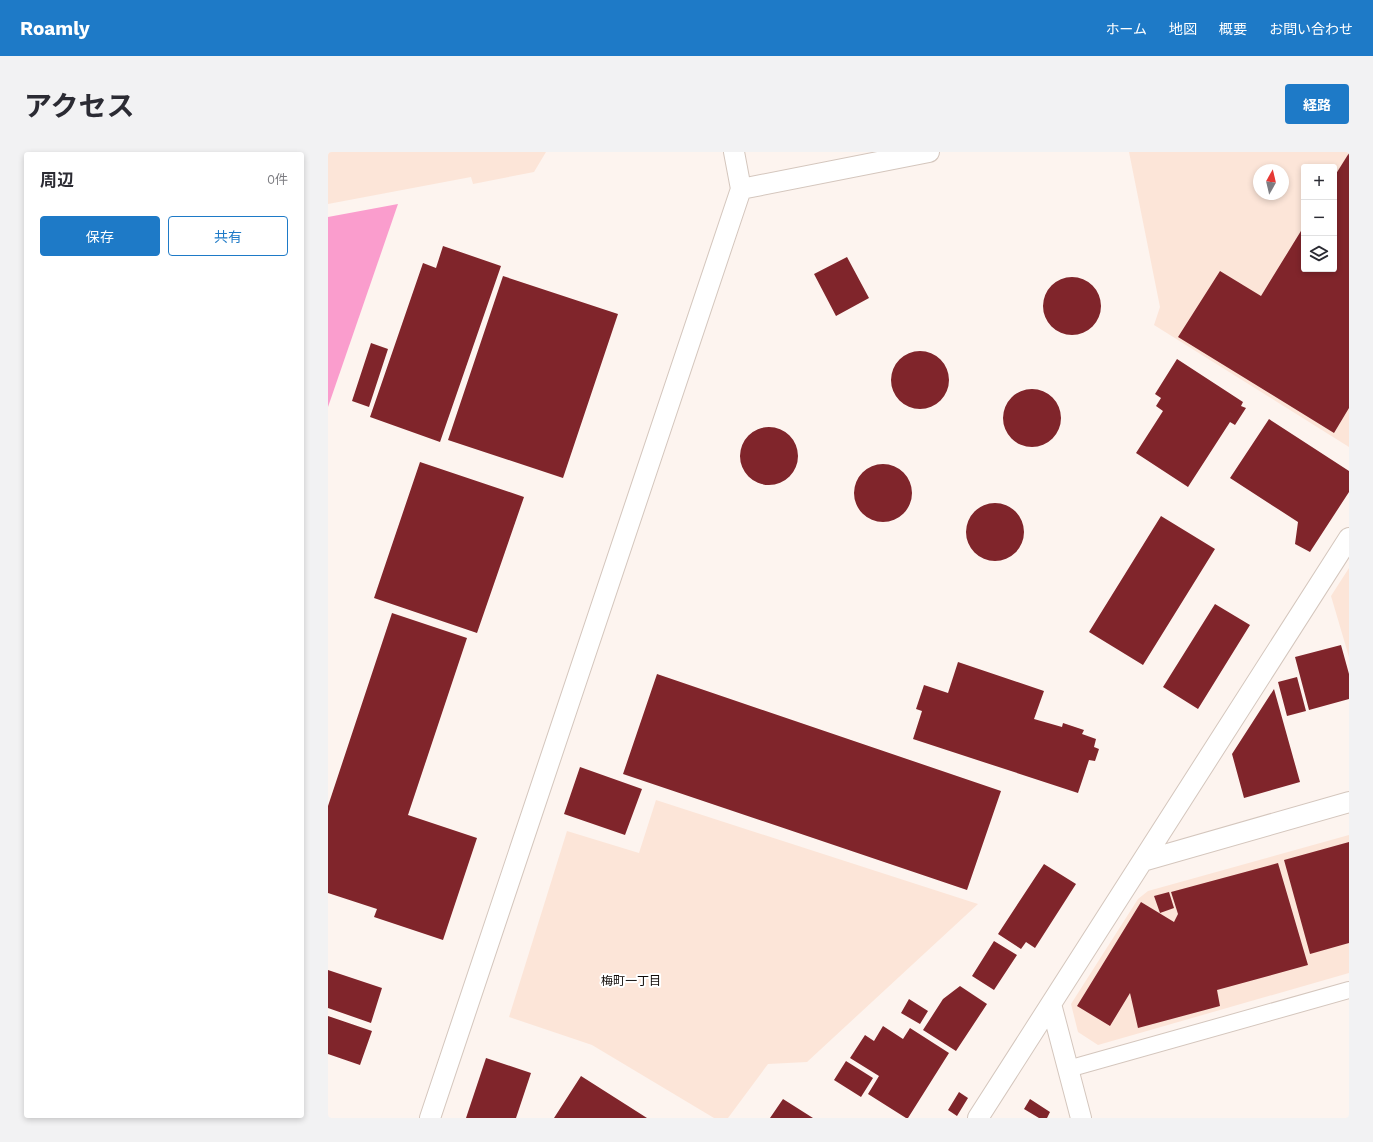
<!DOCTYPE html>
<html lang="ja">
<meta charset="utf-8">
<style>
:root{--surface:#fff;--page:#f2f2f3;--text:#2b2b33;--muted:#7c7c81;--line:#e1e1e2;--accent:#1e7ac7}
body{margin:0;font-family:"Work Sans","Noto Sans JP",sans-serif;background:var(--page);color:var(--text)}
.controls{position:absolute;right:12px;top:12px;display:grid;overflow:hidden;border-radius:4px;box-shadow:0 2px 6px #0003}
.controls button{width:36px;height:36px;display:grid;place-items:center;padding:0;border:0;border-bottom:1px solid var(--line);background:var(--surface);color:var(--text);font:20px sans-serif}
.compass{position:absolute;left:925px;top:12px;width:36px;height:36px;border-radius:50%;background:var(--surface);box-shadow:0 2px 6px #0003;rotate:8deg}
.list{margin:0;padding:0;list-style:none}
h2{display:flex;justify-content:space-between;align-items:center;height:52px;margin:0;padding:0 16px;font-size:17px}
h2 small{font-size:13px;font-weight:400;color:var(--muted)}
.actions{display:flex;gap:8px;padding:12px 16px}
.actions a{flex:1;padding:9px 0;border:1px solid var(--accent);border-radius:4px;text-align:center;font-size:14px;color:var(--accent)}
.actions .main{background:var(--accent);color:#fff}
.icon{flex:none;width:22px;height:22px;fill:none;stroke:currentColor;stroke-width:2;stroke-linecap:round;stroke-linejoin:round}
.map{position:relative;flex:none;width:1021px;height:966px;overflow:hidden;border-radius:4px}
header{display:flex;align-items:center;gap:24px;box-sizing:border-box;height:56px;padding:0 20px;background:var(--accent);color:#fff}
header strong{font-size:19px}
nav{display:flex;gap:22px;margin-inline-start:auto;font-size:14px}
.intro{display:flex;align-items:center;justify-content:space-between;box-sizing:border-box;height:96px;padding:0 24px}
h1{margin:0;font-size:28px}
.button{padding:10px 18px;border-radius:4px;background:var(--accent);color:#fff;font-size:14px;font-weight:700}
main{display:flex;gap:24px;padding:0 24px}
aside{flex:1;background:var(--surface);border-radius:4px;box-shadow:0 2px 6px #0003}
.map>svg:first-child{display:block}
</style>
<header>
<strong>Roamly</strong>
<nav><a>ホーム</a><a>地図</a><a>概要</a><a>お問い合わせ</a></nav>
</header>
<div class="intro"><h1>アクセス</h1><a class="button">経路</a></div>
<main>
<aside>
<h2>周辺<small>0件</small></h2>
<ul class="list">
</ul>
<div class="actions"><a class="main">保存</a><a>共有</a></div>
</aside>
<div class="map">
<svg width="1021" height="966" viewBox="0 0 1021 966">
<rect width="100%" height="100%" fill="#fdf4ef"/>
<path fill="#fce5d8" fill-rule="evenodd" d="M0,0h218l-12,20 -61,12 -2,-7 -143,27z
M801,0h220v295l-195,-122 6,-18zM976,15h30v102h-30zM931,18h24v24h-24z
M1021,416v89l-18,-61z
M328,648l322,104 -171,158 -39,2 -40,54h-14l-122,-73 -83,-28 58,-186 72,22z
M1021,683v138l-251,72 -20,-13 -7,-28 67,-105 10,-8z"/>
<path fill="#fa9dcd" d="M70,52l-70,203v-190z"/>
<path fill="#80252b" d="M1021,1v255l-15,25 -156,-96 42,-66 41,25 43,-70v43h30v-92z
M115,94l58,20 -61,176 -70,-25 53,-154 13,5z
M519,105l22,41 -33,18 -22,-42z
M175,124l115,38 -55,164 -115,-38z
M715 154a29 29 0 1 1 58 0a29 29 0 1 1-58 0Z
M43,191l17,6 -19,58 -17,-6z
M563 228a29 29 0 1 1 58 0a29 29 0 1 1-58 0Z
M849,207l66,43 -2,4 5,2 -11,17 -5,-3 -42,65 -52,-34 27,-42 -7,-5 5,-8 -6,-4z
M675 266a29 29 0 1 1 58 0a29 29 0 1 1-58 0Z
M941,267l80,52v21l-39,60 -15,-8 3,-22 -68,-44z
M412 304a29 29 0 1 1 58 0a29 29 0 1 1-58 0Z
M92,310l104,35 -47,136 -103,-35z
M526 341a29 29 0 1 1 58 0a29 29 0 1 1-58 0Z
M638 380a29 29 0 1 1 58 0a29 29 0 1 1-58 0Z
M833,364l54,33 -72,116 -54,-33z
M887,452l35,21 -52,84 -35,-22z
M64,461l75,25 -59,177 69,23 -34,102 -69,-23 3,-8 -49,-16v-87z
M1013,493l8,29v25l-40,11 -14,-53z
M630,510l86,29 -10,28 28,8 1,-4 21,7 -2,4 14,5 -2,8 5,2 -4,12 -6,-1 -11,33 -165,-54 9,-28 -6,-2 8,-24 24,8z
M329,522l344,117 -34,99 -344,-116z
M969,525l9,34 -19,5 -9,-34z
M946,537l26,93 -56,16 -12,-44z
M252,615l62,22 -17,46 -61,-21z
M1021,690v101l-39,11 -26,-94z
M950,711l30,102 -91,25 3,16 -82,22 -8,-35 -20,33 -33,-20 64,-104 33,20 4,-8 -7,-22z
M716,712l32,20 -41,64 -9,-6 -5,7 -23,-15z
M841,740l5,16 -14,5 -6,-17z
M666,789l23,14 -23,35 -22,-14z
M0,818l54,18 -11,35 -43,-15z
M632,834l27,18 -31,47 -33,-21 20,-31z
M581,847l19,12 -8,13 -19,-11z
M0,864l44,15 -12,34 -32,-11z
M555,874l20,13 7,-11 39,25 -41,65h-2l-38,-24 11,-18 -29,-18 15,-23 9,6z
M158,906l45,15 -15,45h-50z
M518,909l27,17 -12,19 -27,-17z
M253,924l66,42h-93z
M631,940l9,6 -11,18 -9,-6z
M455,947l30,19h-43z
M702,947l20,13 -3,6h-8l-15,-9z"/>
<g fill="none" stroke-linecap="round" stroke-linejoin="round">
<defs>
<path id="minor" d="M740,917l281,-79"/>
<path id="tertiary" d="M413,37l188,-37
M815,709l206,-59
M723,852l30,114
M102,966l311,-929 -7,-37
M650,966l371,-580"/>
</defs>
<use href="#minor" stroke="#d4c6bd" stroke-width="18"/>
<use href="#tertiary" stroke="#d4c6bd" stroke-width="22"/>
<use href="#minor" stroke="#fff" stroke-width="16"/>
<use href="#tertiary" stroke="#fff" stroke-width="20"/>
</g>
<g text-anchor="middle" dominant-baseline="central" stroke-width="4" stroke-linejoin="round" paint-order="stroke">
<g font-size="12" fill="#0f0a08" stroke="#fff">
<text x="303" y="829">梅町一丁目</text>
</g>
</g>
</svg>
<div class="controls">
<button>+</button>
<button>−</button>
<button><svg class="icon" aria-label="layers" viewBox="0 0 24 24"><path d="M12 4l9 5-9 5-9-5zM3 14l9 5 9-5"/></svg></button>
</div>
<svg class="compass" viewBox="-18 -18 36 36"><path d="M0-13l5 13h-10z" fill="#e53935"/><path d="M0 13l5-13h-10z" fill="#7c7c81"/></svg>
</div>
</main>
